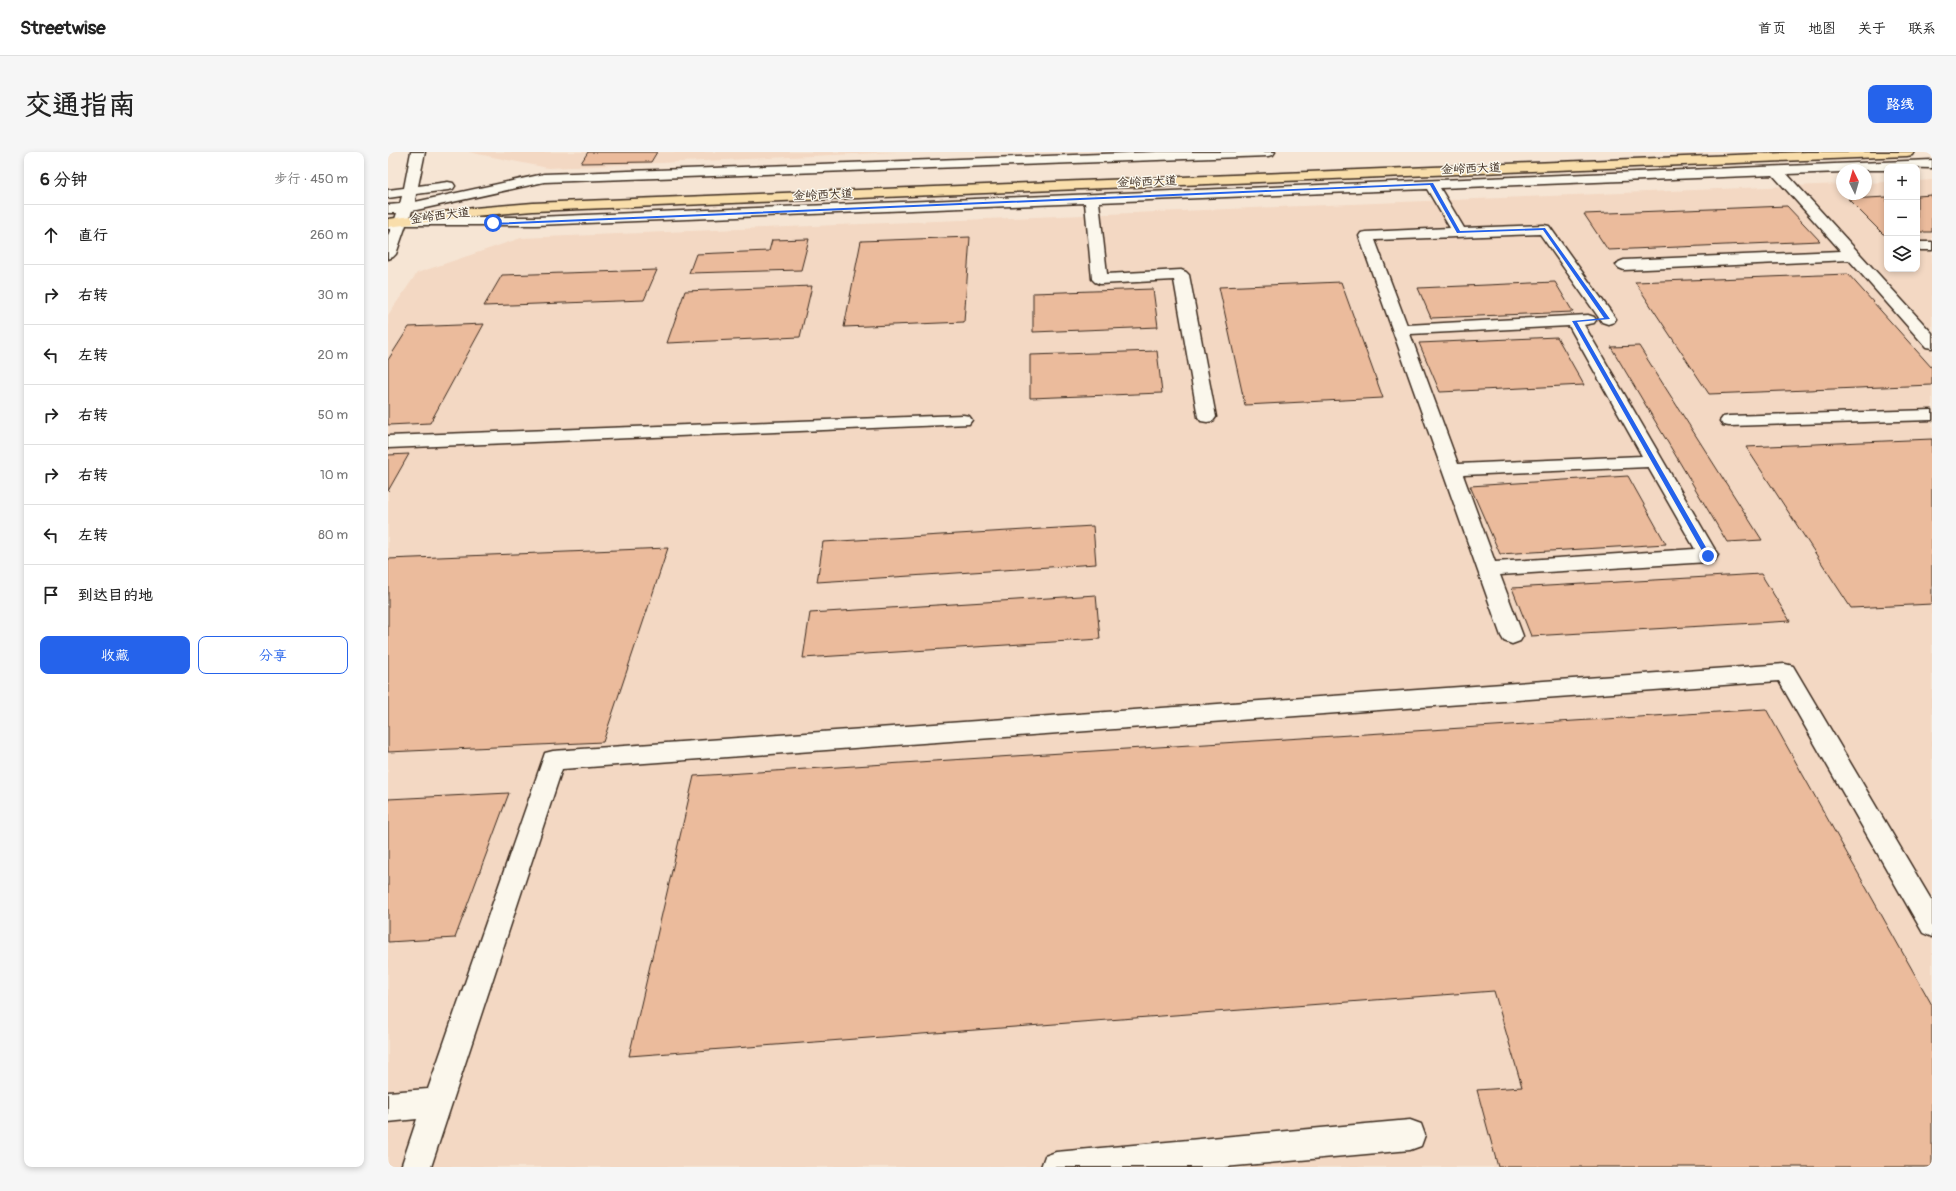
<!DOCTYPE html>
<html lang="zh">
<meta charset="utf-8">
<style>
:root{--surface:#fff;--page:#f6f6f6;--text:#222;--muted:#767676;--line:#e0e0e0;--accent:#2563eb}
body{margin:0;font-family:Pangolin,"LXGW WenKai TC",sans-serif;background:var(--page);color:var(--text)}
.controls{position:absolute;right:12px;top:12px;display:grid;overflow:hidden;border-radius:8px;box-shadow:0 2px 6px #0003}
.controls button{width:36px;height:36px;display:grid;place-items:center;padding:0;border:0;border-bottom:1px solid var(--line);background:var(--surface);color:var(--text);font:20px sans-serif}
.compass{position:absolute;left:1448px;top:12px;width:36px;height:36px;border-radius:50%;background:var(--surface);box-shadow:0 2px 6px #0003;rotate:355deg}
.stop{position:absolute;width:12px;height:12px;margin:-9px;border:3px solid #2563eb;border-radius:50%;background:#fff}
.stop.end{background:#2563eb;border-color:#fff;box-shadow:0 1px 4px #0008}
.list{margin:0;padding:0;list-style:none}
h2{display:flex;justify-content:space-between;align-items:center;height:52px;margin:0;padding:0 16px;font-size:17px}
h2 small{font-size:13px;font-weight:400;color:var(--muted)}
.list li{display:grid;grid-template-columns:26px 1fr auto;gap:12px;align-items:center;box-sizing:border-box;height:60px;padding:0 16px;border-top:1px solid var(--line)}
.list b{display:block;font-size:15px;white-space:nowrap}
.list em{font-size:13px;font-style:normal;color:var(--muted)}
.actions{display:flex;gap:8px;padding:12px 16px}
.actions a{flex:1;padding:9px 0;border:1px solid var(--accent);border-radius:8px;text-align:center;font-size:14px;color:var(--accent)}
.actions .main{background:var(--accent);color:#fff}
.icon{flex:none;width:22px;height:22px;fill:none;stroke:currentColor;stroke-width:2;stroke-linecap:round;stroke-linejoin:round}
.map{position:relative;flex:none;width:1544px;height:1015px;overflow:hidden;border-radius:8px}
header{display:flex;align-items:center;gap:24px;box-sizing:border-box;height:56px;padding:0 20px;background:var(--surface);border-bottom:1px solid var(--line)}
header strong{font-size:19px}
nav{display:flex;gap:22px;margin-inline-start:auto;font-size:14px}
.intro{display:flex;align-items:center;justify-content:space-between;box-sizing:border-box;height:96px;padding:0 24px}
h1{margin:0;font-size:28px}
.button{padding:10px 18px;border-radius:8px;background:var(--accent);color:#fff;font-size:14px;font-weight:700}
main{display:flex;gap:24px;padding:0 24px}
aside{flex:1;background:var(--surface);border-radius:8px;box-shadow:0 2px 6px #0003}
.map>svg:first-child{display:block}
</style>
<header>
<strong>Streetwise</strong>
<nav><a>首页</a><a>地图</a><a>关于</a><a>联系</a></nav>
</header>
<div class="intro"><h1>交通指南</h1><a class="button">路线</a></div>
<main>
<aside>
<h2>6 分钟<small>步行 · 450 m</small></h2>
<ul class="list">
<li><svg class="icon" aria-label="ahead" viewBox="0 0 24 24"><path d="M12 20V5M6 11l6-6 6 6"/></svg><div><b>直行</b></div><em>260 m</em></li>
<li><svg class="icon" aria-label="right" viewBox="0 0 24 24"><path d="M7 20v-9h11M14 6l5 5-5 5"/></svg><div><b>右转</b></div><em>30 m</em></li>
<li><svg class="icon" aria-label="left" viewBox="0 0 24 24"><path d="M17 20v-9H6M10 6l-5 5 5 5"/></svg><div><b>左转</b></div><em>20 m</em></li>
<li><svg class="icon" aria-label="right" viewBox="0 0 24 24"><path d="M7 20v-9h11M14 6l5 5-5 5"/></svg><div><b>右转</b></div><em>50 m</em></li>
<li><svg class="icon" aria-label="right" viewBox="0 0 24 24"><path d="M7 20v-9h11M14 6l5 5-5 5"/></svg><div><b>右转</b></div><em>10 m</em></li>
<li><svg class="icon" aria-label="left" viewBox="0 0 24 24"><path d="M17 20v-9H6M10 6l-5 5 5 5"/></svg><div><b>左转</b></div><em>80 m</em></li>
<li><svg class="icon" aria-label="arrive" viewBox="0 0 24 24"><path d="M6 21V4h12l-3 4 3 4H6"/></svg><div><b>到达目的地</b></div></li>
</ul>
<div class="actions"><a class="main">收藏</a><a>分享</a></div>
</aside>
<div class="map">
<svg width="1544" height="1015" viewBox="0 0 1544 1015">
<rect width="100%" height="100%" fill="#f6e5d4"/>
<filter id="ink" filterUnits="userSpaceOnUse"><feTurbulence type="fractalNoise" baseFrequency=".025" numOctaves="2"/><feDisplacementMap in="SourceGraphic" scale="8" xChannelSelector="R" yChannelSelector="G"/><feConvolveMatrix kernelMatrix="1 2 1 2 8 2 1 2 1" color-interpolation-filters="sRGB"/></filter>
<g filter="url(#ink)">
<path fill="#f3d8c3" d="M80,0h430l-350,16z
M1544,28v987h-1544v-852l29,-42 104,-35 1321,-54v10h24v-11l21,-1v87h30v-88z"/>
<path fill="#ebbb9c" stroke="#3b2a1e" d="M200,0h69l-6,10 -70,1z
M1544,43v37h-15v-36z
M1499,45v37h-4l-35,-35z
M1399,54l33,35 -212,9 -24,-36z
M582,85l-6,85 -120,5 17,-86z
M421,87l-8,31 -112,3 7,-19 73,-3 3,-11z
M269,118l-13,30 -160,6 18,-31z
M1460,122l84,94v17l-223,9 -74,-112z
M953,130l42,116 -138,7 -26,-118z
M1167,130l18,30 -142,6 -13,-30z
M424,134l-12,51 -133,6 18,-52z
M765,137l5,38 -125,5v-39z
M96,172l-54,99 -42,2v-65l21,-33z
M1169,185l27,48 -144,7 -21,-49z
M1251,194l123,194 -35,2 -116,-195z
M769,199l5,42 -132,5v-43z
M1544,287v165l-81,4 -105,-161z
M21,302l-21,37v-36z
M1240,324l38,68 -166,10 -30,-68z
M705,374l3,38 -279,18 6,-40z
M280,396l-65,194 -215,10v-193z
M1373,422l29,47 -259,15 -19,-48z
M708,443l4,44 -297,19 7,-45z
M1378,557l166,296v162h-434l-21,-77 45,-3 -28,-96 -865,65 65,-280z
M121,641l-54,145 -67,4v-143z"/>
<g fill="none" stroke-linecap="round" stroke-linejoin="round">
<defs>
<path id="minor" d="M23,0h14l-7,34 30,-4 5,1 2,3 -2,3 -5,1 -32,4 -1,8 129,-28 613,-22h118l-2,3 -5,1 -724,26 -132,29 -2,6h126l1396,-57v8l-45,-1v3h-45v2l-55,2 145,159v15l-6,-1 -77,-87 -225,10 -5,-2 -3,-3 3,-3 5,-2 217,-9 -68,-76 -333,13 24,40 80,-3 5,1 67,93 -2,3 -6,2 -6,-2 -62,-88 -165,6 32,85 181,-10 6,2 2,3 -2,3 -10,2 134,230 -3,5 -7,2 -208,13 23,61 -3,5 -8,3 -8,-3 -3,-5 -142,-400 2,-3 5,-1 84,-4 -23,-39 -328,13 8,72 74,-4 5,2 3,3 27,142 -3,4 -6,1 -6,-1 -3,-4 -24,-137 -74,4 -5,-2 -3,-3 -7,-76 -549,22h-130l-10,29 -3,3 -5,2v-24l3,-6h-3v-9l7,-1 2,-6h-9v-8l12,-1 2,-8 -14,2v-8l16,-2zM1181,174l73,130 -184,8 -48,-130zM1260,315l47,82 -200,13 -32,-87z
M1529,90h15v8h-15z
M1544,258v10l-203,6 -6,-1 -3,-4 3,-4 6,-1z
M575,263l6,1 3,4 -3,4 -581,24v-12z
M1397,512l8,2 139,235v36l-9,-4 -144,-252 -1217,88 -131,398h-30l16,-48 -29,3v-30l40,-3 117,-336 8,-2z
M1022,968l11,4 4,11 -4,11 -11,4 -186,17h-183l4,-11 11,-4z"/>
<path id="major" d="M1419,0h107l-2,3 -5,1 -1374,55 -59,5 -86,11v-8l86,-11 59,-5z"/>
</defs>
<use href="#minor" stroke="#3b2a1e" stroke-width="3"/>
<use href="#major" stroke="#3b2a1e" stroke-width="3"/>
<use href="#minor" fill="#fbf7ec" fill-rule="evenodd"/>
<use href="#major" fill="#f9deab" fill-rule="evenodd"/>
</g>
</g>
<path fill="#2563eb" d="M1045,31l27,48 85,-3 65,91 -33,3 134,234 -1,1 -5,-1 -133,-235 32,-3 -61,-88 -86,3 -27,-48 -937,40 -2,-2z"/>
<g text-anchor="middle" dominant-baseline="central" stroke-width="3" stroke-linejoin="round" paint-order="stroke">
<g font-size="12" fill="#3b2a1e" stroke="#fbf7ec">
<text transform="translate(1083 17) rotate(-2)">金岭西大道</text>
<text transform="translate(759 30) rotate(-2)">金岭西大道</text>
<text transform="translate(435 43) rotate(-2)">金岭西大道</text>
<text transform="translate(52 64) rotate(-7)">金岭西大道</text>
</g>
</g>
</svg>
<div class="controls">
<button>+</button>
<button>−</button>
<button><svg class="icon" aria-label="layers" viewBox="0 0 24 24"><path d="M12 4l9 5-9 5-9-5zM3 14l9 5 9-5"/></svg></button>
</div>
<svg class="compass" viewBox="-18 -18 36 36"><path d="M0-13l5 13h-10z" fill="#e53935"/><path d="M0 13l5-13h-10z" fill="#767676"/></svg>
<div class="stop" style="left:105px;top:71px"></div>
<div class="stop end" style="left:1320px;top:404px"></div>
</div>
</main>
